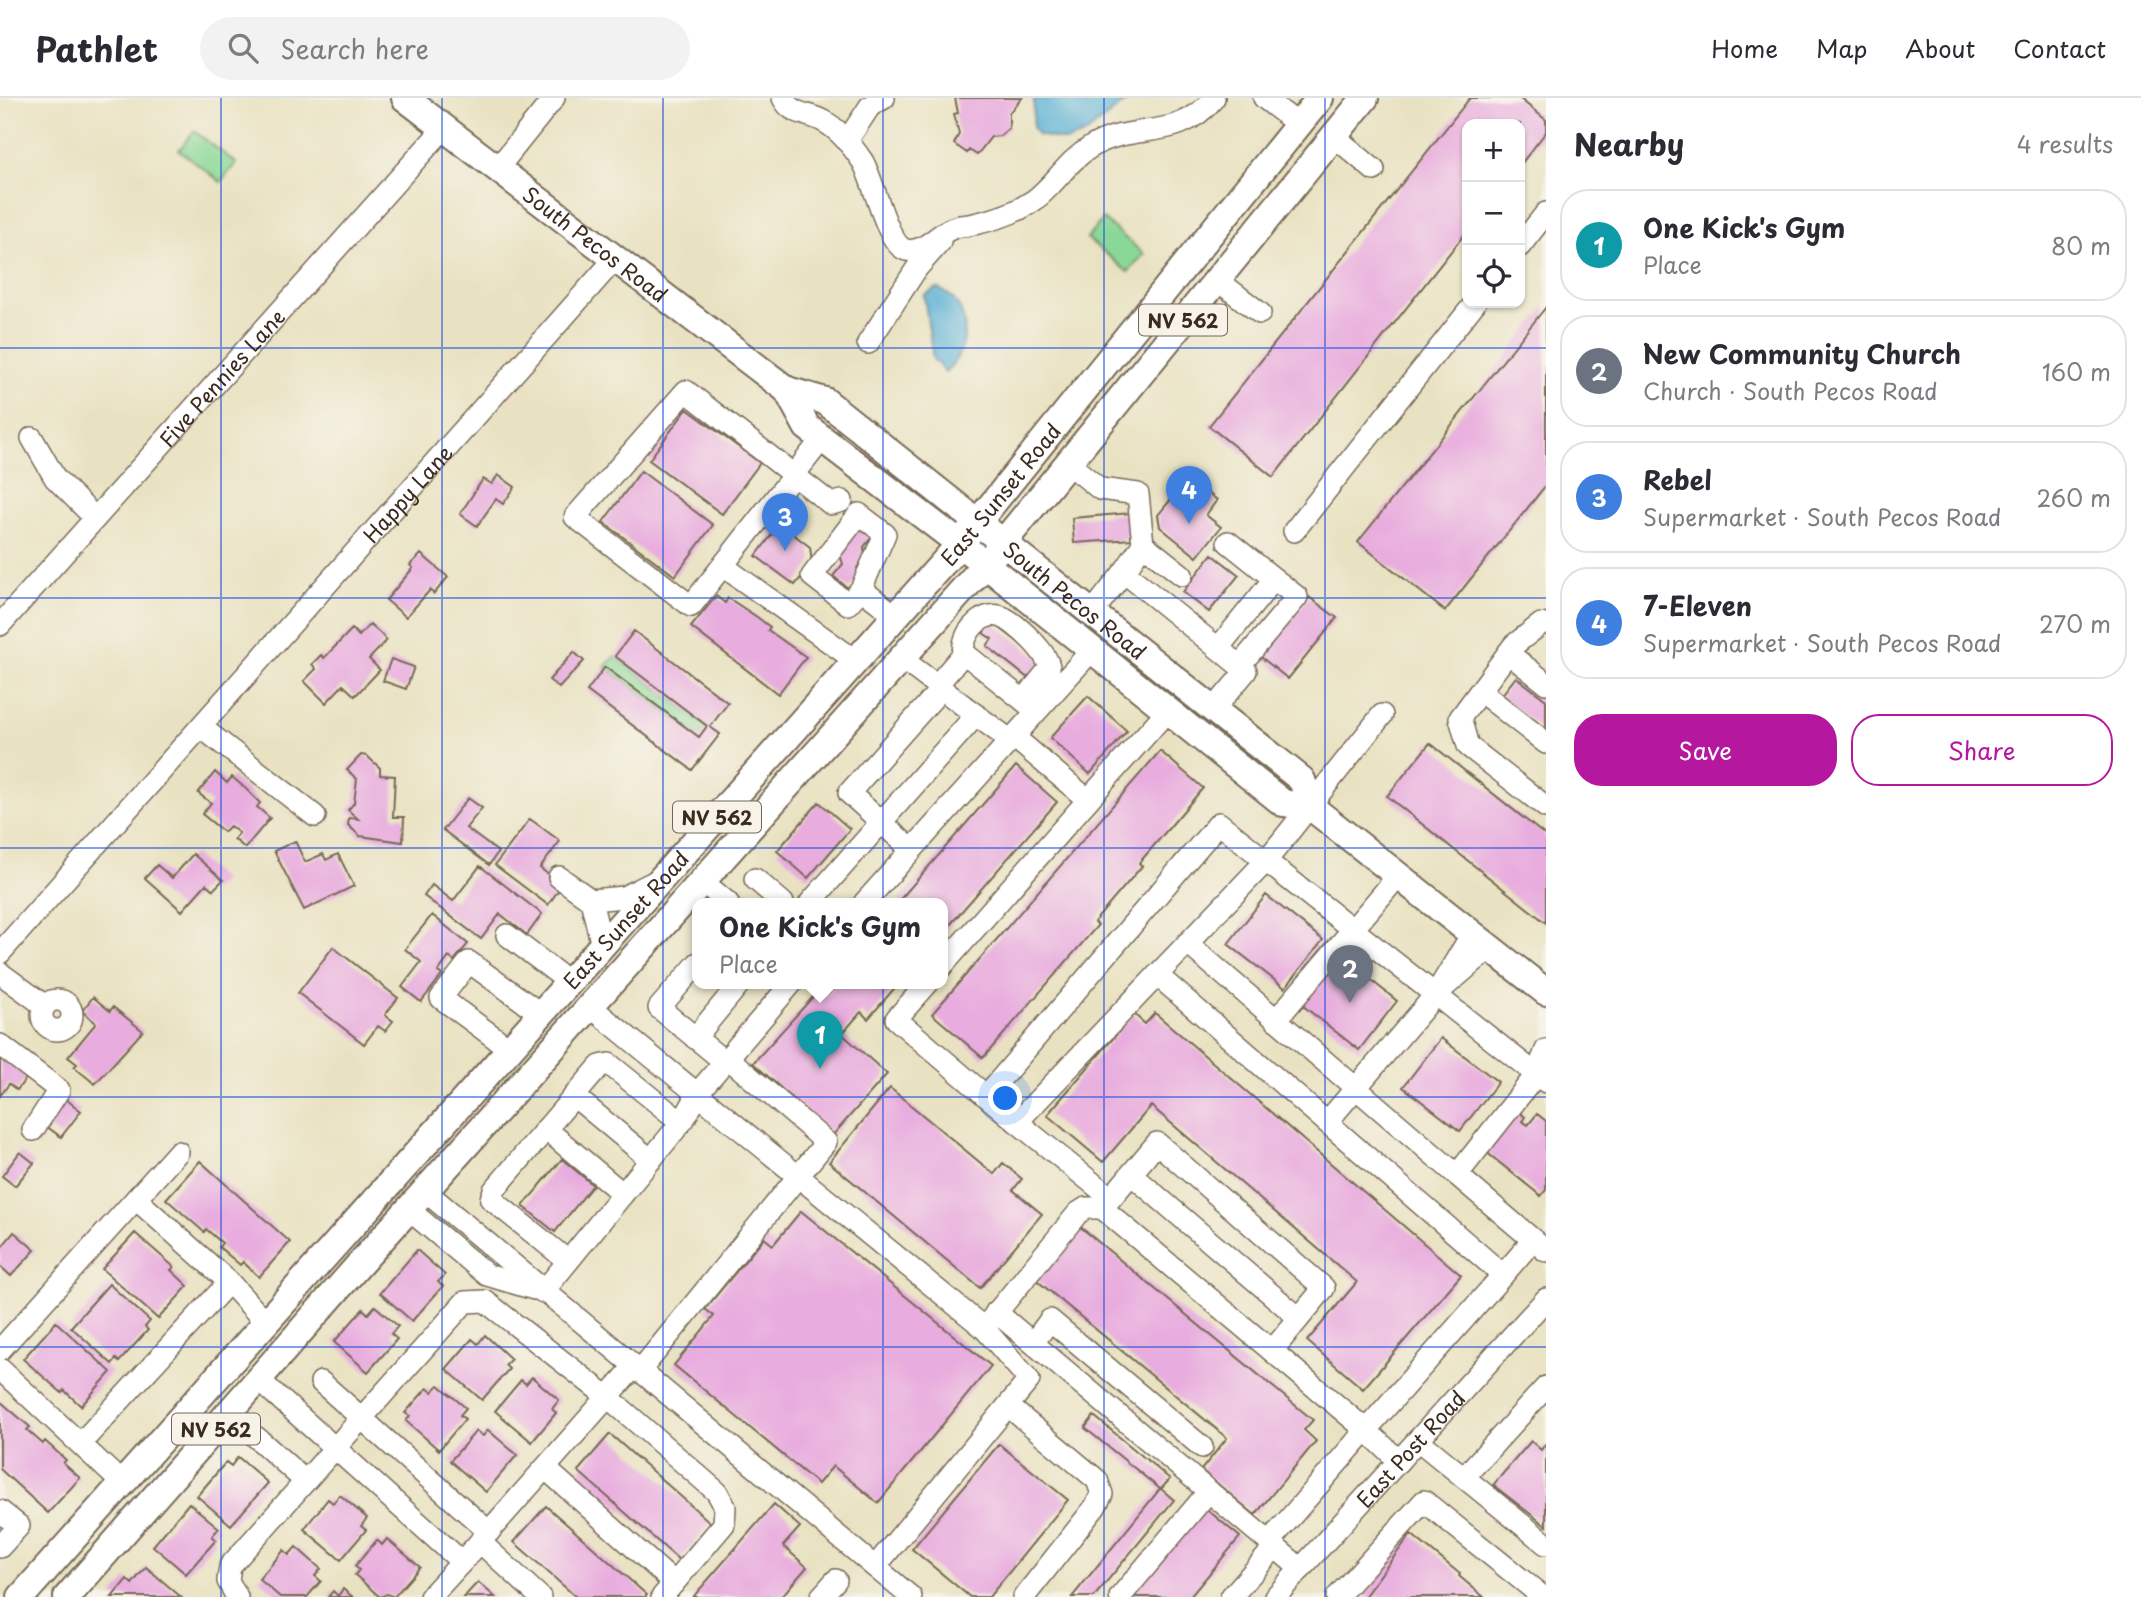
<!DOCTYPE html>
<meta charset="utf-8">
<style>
:root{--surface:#fff;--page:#f2f2f3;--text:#2b2b33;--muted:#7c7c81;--line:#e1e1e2;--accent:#b5179e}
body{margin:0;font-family:"Playpen Sans",sans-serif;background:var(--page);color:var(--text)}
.controls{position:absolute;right:21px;top:21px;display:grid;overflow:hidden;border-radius:14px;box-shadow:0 2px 5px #0004}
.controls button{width:63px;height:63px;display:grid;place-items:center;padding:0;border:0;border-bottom:2px solid var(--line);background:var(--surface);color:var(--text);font:35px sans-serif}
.you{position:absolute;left:1006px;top:1001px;width:24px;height:24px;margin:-18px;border:5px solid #fff;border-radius:50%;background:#1a73e8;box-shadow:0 0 0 10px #1a73e833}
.badge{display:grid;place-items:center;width:46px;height:46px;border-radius:50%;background:var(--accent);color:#fff;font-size:23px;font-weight:700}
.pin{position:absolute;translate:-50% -58px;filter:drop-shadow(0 2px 4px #0008)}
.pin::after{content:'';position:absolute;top:37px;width:24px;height:21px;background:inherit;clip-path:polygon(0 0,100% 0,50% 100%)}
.popup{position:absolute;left:692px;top:800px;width:256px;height:91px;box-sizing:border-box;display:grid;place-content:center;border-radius:14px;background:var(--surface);filter:drop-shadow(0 2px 5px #0005);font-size:23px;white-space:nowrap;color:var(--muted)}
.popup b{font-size:26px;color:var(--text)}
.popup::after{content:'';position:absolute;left:50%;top:100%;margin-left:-14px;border:14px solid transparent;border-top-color:var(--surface)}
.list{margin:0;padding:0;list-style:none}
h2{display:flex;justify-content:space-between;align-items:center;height:91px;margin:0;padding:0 28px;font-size:30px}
h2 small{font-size:23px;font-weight:400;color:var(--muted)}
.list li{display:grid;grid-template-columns:46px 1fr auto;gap:21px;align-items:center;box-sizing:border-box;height:112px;margin:0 14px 14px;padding:0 14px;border:2px solid var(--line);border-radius:28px}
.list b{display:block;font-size:26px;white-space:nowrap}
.list p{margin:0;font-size:23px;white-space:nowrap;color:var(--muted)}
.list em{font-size:23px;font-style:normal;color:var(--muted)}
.actions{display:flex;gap:14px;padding:21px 28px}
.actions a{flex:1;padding:16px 0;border:2px solid var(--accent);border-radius:28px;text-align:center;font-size:24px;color:var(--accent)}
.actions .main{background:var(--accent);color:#fff}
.icon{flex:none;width:38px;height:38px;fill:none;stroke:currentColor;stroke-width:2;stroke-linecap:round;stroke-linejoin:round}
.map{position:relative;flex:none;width:1546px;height:1499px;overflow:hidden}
header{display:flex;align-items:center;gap:42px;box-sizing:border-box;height:98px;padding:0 35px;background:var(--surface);border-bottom:2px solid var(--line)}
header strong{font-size:33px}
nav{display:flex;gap:38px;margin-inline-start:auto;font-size:24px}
.search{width:490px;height:63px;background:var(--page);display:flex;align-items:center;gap:18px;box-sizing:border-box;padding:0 24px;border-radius:38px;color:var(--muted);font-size:26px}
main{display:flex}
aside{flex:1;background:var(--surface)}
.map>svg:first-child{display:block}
</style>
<header>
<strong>Pathlet</strong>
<div class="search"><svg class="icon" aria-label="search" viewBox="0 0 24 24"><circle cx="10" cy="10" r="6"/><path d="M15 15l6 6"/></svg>Search here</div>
<nav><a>Home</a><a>Map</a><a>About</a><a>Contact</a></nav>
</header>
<main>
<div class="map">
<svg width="1546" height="1499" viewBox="0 0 1546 1499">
<rect width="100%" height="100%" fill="#f7f3e8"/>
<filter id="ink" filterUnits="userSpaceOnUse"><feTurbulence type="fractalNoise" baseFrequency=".0143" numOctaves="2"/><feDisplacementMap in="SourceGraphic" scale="14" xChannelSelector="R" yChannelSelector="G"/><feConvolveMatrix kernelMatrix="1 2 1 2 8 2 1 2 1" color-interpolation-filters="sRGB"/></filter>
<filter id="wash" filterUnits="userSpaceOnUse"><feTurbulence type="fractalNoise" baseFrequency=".00686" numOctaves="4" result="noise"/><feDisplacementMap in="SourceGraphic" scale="28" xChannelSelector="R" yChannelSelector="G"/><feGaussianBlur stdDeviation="1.57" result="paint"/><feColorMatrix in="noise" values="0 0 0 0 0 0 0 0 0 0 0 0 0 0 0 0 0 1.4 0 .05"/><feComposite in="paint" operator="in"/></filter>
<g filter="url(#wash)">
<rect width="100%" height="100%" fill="#e9e2c2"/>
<path fill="#8ad897" stroke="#62815a" stroke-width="2" d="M194,33l42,32 -15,19 -42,-32z
M1103,121l41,35 -16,18 -41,-34z
M615,558l92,70 -8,11 -94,-70z"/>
<path fill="#58b0d5" stroke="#4a6d7a" stroke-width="2" d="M1034,0h96l-46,37 -17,6 -29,-6 -5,-8z
M937,190c36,15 35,61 8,84l-12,-13 -9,-64z"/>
<g id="blocks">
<path fill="#e8acde" d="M955,0h67l-13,15v15l-9,8 -9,1 -14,18 -8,-5 -2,3 -13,-9 5,-10 -5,-20 4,-1z
M1470,0h49l27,22v12l-26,33v-41h-53v107l-194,246 -64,-51z
M1546,209v178l-101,126 -87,-69z
M687,311l73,54 -38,51 -73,-54z
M641,373l72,54 -38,51 -72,-54z
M498,377l17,12 -12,17 -7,-5 -19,27 -17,-12 23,-35 9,5z
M1185,377l32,25 -11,15 15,12 -24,30 -37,-30 -2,-12 19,-23 -3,-3z
M1131,415l2,26 -59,4 -2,-25z
M857,424l16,13 -9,12 1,9 -8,12 2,8 -10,13 -16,-13 10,-12 -3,-9z
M780,426l30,23 2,16 -17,22 -39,-29z
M421,456l27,23 -14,17 -4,-4 -24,27 -20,-17 27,-32 -3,-3z
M1212,456l27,21 -30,37 -26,-20z
M716,498l9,7 3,-5 29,19 13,10 -2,3 38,27 -28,37 -87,-67z
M1309,499l28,21 -49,61 -27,-22z
M992,524l51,39 -14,18 -42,-33 5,-7 -9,-6z
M370,526l17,16 -18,19 11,11 -25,26 -12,-11 -17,18 -22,-22 12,-12 -4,-5 9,-9 3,3 28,-29 7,7z
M634,533l94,72 -18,24 10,7 -28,36 -105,-79 18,-24 94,70 8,-11 -92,-70z
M574,554l10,9 -25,27 -10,-8z
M391,561l23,8 -8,22 -23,-8z
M1516,579l30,23v33l-45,-37z
M1088,598l39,35 -37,43 -40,-36z
M1430,645l116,93v87l-159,-127z
M1160,653l43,37 -64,75 3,3 -48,56 4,3 -115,133 -51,-44z
M361,657l6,1 13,12v7l15,1 -2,41h11l-1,25 -43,-6 -12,-11 1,-7 9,1 -10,-9 6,-7 3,-24 -10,-9z
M1016,668l41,36 -115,132v-31h-45z
M215,674l12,11 5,-6 13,11 15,15 -3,4 13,11 -25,30 -11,-9 5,-6 -9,-7 -6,6 -22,-18 9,-11 -13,-10z
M468,700l14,10 -16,20 32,24 -9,13 -46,-35z
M819,704l31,27 -42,49 -31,-27z
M530,721l30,22 -20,27 22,17 -14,20 -53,-40z
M295,743l10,21 18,-8 3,6 12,-6 16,32 -50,24 -30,-59z
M193,756l30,26 -10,10 -7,-6 -24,27 -37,-33 12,-13 15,13z
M480,768l62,48 -15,21 -27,-21 -19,25 -57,-43 8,-11 21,16z
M1266,797l57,45 -38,48 -57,-44z
M432,817l36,29 -14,17 -5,-4 -11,15 4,3 -21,27 -19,-15 19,-25 -16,-13z
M333,849l65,51 -13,17 8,6 -8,10 -7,-5 -14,18 -66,-51z
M1341,858l56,45 -38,49 -57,-45z
M828,885h71l-31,36 -7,-7 -19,22 45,40 -54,61 -80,-72 68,-75 7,6 6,-6z
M93,899l17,14 3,-4 30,24 -48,53 -21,-17 3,-3 -9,-7 28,-34 -14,-12z
M1155,915l306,262 -98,114 -56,-48 50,-59 -206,-176 -48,56 -56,-47 87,-101 11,10z
M1441,940l57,44 -38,49 -57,-44z
M0,952l30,23 -13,17 -8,-6 -9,12z
M890,990l104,86 9,-11 19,16 -9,11 29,24 -62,74 -151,-126z
M63,999l18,14 -20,26 -19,-14z
M1518,1013l7,6 -3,4 6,4 9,-11 9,7v69l-5,6 -56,-45z
M20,1054l14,11 -19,23 -13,-10z
M562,1061l31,26 -38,47 -32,-26z
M200,1063l90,81 -31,35 -16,-15 -3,3 -21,-18 3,-4 -16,-14 -2,3 -38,-33z
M801,1113l190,155 -113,137 -45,-37 -15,18 -144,-119 40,-49 -9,-7 59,-71 9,7z
M1078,1127l235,195 -9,10 12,11 -61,74 -54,-45 26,-32 -193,-160z
M14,1134l21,18 -24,26 -11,-10v-17z
M135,1135l39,34 -3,3 17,16 -30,33 -56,-50z
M417,1152l28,25 -7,7 5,4 -31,35 -32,-28z
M109,1186l41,37 -5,6 3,3 -29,32 -3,-3 -4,5 -41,-37z
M375,1208l23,20 -7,8 6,5 -29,33 -34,-30 29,-33 5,5z
M56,1224l55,50 -30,34 -17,-16 -2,3 -39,-34z
M485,1237l26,24 -6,6 4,4 -27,31 -36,-31 26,-30 6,5z
M532,1279l27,23 -7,9 4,4 -24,29 -37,-31 26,-31 5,4z
M439,1287l27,23 -6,7 5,4 -26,31 -33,-29 4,-5 -5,-3 22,-25 5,4z
M0,1303l30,26 -3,3 16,14 2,-3 21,19 -3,3 17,15 -32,35 -48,-44z
M1094,1318l76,63 -9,10 13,11 -80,97h-22l88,-108 -75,-61z
M488,1332l29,25 -31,37 -36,-31 26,-30 7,5z
M610,1336l101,89 -32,37 -101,-89z
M1531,1343l10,9 5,-7v83l-53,-41z
M999,1346l69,56 -79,97h-19l-58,-48z
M238,1359l30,26 -37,42 -34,-29 29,-34 5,4z
M340,1397l27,23 -6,8 5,4 -25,30 -37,-31 24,-30 5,4z
M189,1405l30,25 -7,8 4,4 -30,34 -33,-28z
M774,1406l26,23 -17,19 24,21 -26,30h-88z
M546,1408l101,89 -2,2h-69l-62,-55z
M1204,1409l36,30 -50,60h-60z
M1411,1436l49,40 -1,2 25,21h-120z
M387,1441l33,28 -26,30 -7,-3 -7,3 -25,-22 4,-5 -4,-4 22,-26 5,5z
M296,1449l25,22 -6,7 6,5 -14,16h-27l-21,-18 25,-29 5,5z
M146,1469l35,30h-69l15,-18 5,5z
M478,1484l17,15h-31z
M343,1491l10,8h-25l5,-6 5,5z"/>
</g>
</g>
<g filter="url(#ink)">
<use href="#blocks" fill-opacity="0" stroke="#786a57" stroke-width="2"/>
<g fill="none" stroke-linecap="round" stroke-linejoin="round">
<defs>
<g id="minor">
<path d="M783,0c8,17 25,15 40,23 16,8 30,26 40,41 11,19 24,83 43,88 18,4 32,-17 47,-22 6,-3 14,-2 21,-4 19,-4 43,-12 59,-23 22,-16 34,-40 58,-54 44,-27 86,-3 123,-49"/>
<path d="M1264,0l35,27"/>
<path d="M1334,38l40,34"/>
<path d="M847,43l23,-35 14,-8"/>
<path d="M497,71l57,-71"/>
<path d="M1520,148l26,-33"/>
<path d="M1216,181l44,34"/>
<path d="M868,245l49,-75 23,-26"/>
<path d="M32,340l23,40 40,40"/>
<path d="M822,341l-131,167 -116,-89 111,-126 145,113 11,-3"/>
<path d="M1068,365l32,26 38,5 5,50 -19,28 122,99 -33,39"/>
<path d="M1294,433l181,-228"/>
<path d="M1228,444l69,55 -57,68"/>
<path d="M1143,446l39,31"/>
<path d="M723,468l133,95"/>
<path d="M861,491l24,-55 -26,-20 -47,62 36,28 13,-15 35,27"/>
<path d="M1091,516l33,-42"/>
<path d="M1541,526l-27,21 -54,73 8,28 78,61"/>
<path id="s1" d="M0,527l444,-497"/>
<path d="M1219,549l55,-68"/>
<path d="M964,555c-4,-17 17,-44 38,-36 13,5 49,38 47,52l-25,31"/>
<path d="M1508,555l38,30"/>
<path d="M937,587l27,-32 70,56"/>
<path d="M1480,593l66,52"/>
<path d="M976,617l35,26"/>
<path d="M201,629l114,89"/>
<path d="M1014,639l74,63 79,-89"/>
<path d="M912,752l-63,-57 92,-104"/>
<path d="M559,779l32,23"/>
<path d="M755,781l28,24"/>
<path d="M703,784l25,21"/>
<path d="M810,805l166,-188 -74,-56"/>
<path d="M864,805l227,-252"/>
<path d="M1472,836l-37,61 55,-47"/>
<path d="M507,837l62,47"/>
<path d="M1187,845l270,232"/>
<path d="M602,848l-11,-46 33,-3 30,-15"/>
<path id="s2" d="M0,855l614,-693"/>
<path d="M698,865l-39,45 66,54"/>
<path d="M942,868l146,-166"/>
<path d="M0,875l45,33"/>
<path d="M1157,877l346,300 30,-35"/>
<path d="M928,885l-32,36 90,77 233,-273 47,38 116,-146"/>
<circle cx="57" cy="917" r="15"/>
<path d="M591,909l393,321 94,-115 8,-5h16"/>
<path d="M1276,922l122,-144"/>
<path d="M695,940l45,-55"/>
<path d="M0,947l59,45 -26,40"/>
<path d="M510,951l-69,-51 28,-36 72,52"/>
<path d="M1546,952l-10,25 10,-7"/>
<path d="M1536,977l-79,100 89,76"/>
<path d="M574,998l77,64"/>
<path d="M986,998l31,26 249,-261 280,221"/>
<path d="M1017,1024l94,76 46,-55 167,145 -52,63 -170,-143 9,-10"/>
<path d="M1327,1024l108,-127"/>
<path d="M546,1031l77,65"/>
<path d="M1131,1076l168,144"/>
<path d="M425,1093l486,406"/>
<path d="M136,1101l93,83 37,41"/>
<path d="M408,1111l79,66 47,14"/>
<path d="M568,1163l-77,-62 3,-9 106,-124 9,-2 72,58"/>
<path d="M543,1194l141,-173 17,-30 91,-106"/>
<path d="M996,1214l305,257"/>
<path d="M1033,1245l17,-23 152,127"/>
<path d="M0,1252l178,-198"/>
<path d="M1272,1253l94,79 137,-155"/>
<path d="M0,1271l123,115"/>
<path d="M639,1274l187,-230 -98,-84"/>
<path d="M259,1282l203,182 172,-195"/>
<path d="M321,1284l168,150"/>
<path d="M1008,1308l89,74 5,14 -7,13 -71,90"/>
<path d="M256,1339l49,44"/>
<path d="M1418,1342l128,104"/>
<path d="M81,1345l148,-161"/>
<path d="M546,1371l128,114"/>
<path d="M1464,1379l82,-90"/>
<path d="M0,1413l19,15 -19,21"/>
<path d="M1270,1443l96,-111 33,31"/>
<path d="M480,1444l60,55"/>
<path d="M875,1469l154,-187 -45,-52"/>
<path d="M237,1499l-9,-16 2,-15 235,-264 20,-1 124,97 108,94 8,15 -1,17 -62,73"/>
<path d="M430,1499l32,-35"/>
<path d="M821,1499l15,-17"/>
<path d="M1120,1499l89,-106"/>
<path d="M1231,1499l45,-51"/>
<path id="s3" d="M1275,1499l271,-298"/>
<path d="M1337,1499l87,-96 119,96"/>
</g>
<g id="major">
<path id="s4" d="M405,0l382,292 38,11 477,379 9,27"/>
<path d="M787,292l20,37 153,117 323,259 28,4 235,185"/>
<path id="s5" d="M21,1499l939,-1053 360,-446"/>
<path d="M67,1499l297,-338 621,-694 380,-467"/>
</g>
</defs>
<use href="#minor" stroke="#786a57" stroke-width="24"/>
<use href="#major" stroke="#786a57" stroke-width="30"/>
<use href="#minor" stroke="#fff" stroke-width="21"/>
<use href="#major" stroke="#fff" stroke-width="26"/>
</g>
</g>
<path fill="none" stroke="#1d4ed8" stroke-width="2" stroke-opacity="0.55" d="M221,0v1499M442,0v1499M663,0v1499M883,0v1499M1104,0v1499M1325,0v1499M0,250h1546M0,500h1546M0,750h1546M0,999h1546M0,1249h1546"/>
<g text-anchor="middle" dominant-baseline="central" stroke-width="5" stroke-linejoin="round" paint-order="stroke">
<g fill="#f7f3e8" stroke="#73665b" stroke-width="2">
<rect x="1139" y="206.5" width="88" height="31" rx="5"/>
<rect x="673" y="703.5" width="88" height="31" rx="5"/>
<rect x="172" y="1315.5" width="88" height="31" rx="5"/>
</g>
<g font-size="19" font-weight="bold" fill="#3b2a1e">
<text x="1183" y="222">NV 562</text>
<text x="717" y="719">NV 562</text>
<text x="216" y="1331">NV 562</text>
</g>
<g font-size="21" fill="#3b2a1e" stroke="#f7f3e8">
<text stroke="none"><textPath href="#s4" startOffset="240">South Pecos Road</textPath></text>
<text stroke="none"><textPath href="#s1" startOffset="332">Five Pennies Lane</textPath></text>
<text stroke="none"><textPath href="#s2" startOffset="614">Happy Lane</textPath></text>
<text stroke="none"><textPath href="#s5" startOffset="1475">East Sunset Road</textPath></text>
<text stroke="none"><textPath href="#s4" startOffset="840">South Pecos Road</textPath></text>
<text stroke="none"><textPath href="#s5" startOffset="908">East Sunset Road</textPath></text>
<text stroke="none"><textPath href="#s3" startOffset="201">East Post Road</textPath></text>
</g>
</g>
</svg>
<div class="controls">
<button>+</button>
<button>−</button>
<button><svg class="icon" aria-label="locate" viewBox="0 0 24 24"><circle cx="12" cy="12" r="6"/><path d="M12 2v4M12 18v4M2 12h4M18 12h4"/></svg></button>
</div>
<div class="you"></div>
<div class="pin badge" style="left:820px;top:971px;background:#0f9aa8">1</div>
<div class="popup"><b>One Kick's Gym</b>Place</div>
<div class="pin badge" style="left:1350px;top:905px;background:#6b7280">2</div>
<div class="pin badge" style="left:785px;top:453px;background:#3f7fe0">3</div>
<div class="pin badge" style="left:1189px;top:426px;background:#3f7fe0">4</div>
</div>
<aside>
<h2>Nearby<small>4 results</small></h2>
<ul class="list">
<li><span class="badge" style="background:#0f9aa8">1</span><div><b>One Kick's Gym</b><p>Place</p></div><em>80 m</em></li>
<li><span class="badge" style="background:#6b7280">2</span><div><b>New Community Church</b><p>Church · South Pecos Road</p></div><em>160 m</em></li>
<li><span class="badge" style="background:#3f7fe0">3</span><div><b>Rebel</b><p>Supermarket · South Pecos Road</p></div><em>260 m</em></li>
<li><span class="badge" style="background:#3f7fe0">4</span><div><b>7-Eleven</b><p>Supermarket · South Pecos Road</p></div><em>270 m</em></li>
</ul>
<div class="actions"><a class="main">Save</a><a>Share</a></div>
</aside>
</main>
